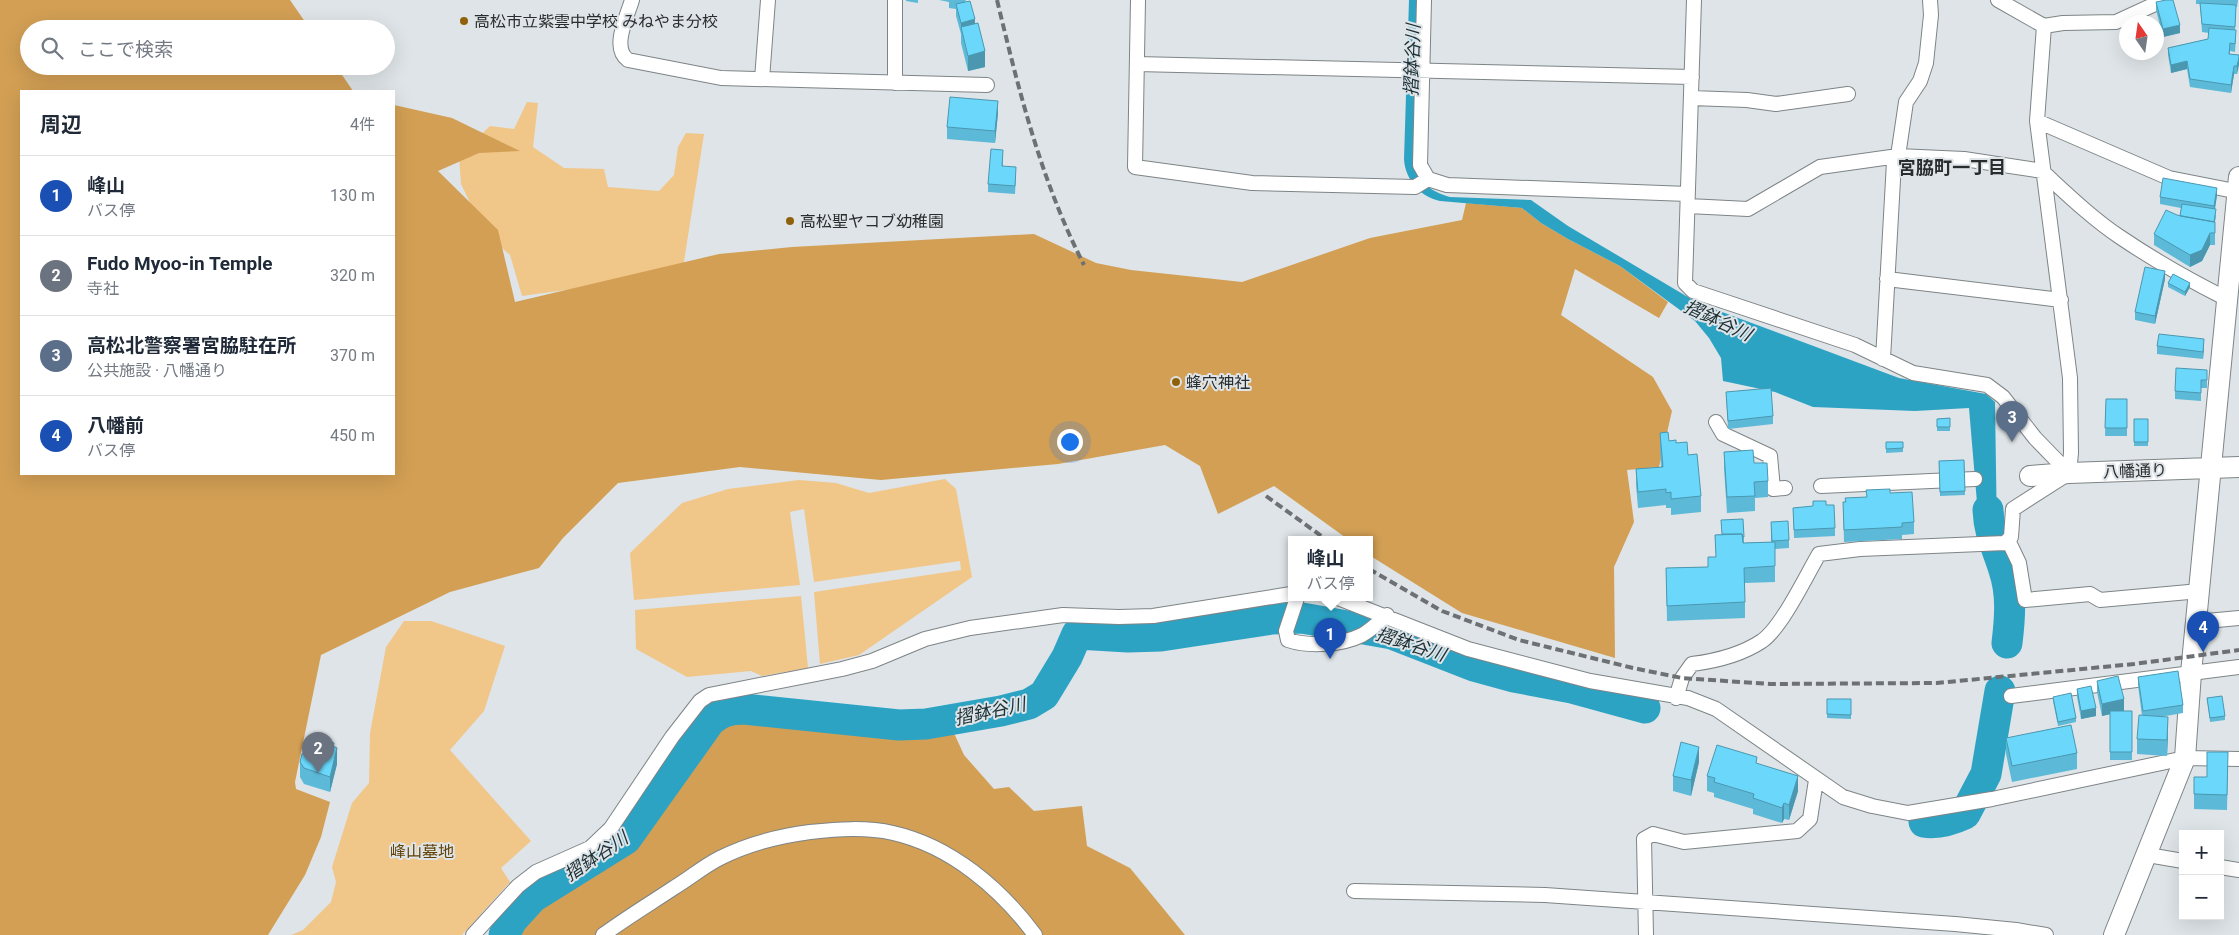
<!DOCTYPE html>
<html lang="ja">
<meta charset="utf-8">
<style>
:root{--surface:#fff;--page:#f2f2f3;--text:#1f2937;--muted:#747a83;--line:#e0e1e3;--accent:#90610b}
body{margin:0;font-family:Roboto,"Noto Sans JP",sans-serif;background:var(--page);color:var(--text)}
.controls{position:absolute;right:15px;bottom:15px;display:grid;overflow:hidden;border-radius:0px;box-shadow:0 5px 20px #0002}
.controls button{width:45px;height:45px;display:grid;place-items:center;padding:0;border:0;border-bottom:1px solid var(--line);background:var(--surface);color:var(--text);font:25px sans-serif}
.compass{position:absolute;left:2119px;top:15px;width:45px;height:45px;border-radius:50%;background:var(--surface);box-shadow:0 5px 20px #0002;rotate:347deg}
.you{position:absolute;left:1069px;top:441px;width:18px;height:18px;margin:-12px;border:4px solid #fff;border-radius:50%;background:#1a73e8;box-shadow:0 0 0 8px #1a73e833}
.badge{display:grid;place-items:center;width:32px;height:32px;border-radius:50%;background:var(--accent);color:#fff;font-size:16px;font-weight:700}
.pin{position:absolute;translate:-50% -41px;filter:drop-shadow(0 1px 2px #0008)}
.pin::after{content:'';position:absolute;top:26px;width:18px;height:15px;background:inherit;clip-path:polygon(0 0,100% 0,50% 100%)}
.popup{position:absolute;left:1288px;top:536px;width:85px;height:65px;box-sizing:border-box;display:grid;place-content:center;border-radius:0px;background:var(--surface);filter:drop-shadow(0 1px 4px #0005);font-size:16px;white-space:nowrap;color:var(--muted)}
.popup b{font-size:19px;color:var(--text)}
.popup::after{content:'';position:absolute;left:50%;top:100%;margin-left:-10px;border:10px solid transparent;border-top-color:var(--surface)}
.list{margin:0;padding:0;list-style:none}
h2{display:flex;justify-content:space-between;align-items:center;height:65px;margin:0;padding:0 20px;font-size:21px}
h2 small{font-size:16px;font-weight:400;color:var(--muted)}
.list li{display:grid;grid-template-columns:32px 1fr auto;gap:15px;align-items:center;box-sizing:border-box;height:80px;padding:0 20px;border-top:1px solid var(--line)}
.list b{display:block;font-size:19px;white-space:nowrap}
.list p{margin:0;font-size:16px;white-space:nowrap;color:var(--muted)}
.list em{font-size:16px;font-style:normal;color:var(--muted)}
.icon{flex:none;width:28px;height:28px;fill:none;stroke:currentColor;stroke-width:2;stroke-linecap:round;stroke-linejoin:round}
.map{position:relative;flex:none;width:2239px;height:935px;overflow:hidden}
.search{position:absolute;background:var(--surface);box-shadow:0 5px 20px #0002;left:20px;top:20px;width:375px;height:55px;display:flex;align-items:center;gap:12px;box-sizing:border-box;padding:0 18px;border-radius:28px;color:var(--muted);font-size:19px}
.panel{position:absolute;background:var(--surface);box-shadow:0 5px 20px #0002;left:20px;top:90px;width:375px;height:385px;border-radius:0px}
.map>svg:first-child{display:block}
</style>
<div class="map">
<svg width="2239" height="935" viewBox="0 0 2239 935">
<rect width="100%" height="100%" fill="#dee4e7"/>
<path fill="#f1c689" d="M527,102l11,1 -5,44 31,21 40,1 4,18 51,4 15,-16 4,-28 8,-14 18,1 -22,140 -160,22 -12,-41 -26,-23 -23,-48 -2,-28 31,-30 24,3z
M945,479l11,10 16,88 -113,78 -39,9 -6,-72 147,-22 -1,-9 -146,21 -10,-73 -14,3 10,73 -166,15 -4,-47 52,-50 46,-14 71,-9 37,3 33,10z
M801,596l7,72 -46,8 -11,-5 -64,6 -51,-28 -1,-39z
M404,621h27l74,25 -21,65 -34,39 81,91 -30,27 9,14 -48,53h-171l12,-5 28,-28 5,-20 -4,-15 20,-64 17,-20 1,-50 16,-86z"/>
<path fill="#d29f54" d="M0,0h290l20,29h-281v37h307l17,25h-332v383h373v-369l58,13 68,33 -41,2 -41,18 60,59 17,72 204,-48 73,-7 242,-13 62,29 35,7 111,12 128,-44 92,-18 4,-17 56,5 19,15 27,16 52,27 48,36 -9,16 -84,-49 -14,46 92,62 19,34 -13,56 -32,3 7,52 -20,45 1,91 -153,-45 -93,-58v-15h-20l-75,-54 -56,28 -18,-48 -35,-21 -107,19 -177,16 -141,-13 -122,16 -55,55 -24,30 -89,24 -129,63 -26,127 1,7 34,13 -9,35 -16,38 -37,60h-268z
M735,702l175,16 43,13 11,24 30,34 15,-2 25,24 48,-5 5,40 43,22 55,67h-693l37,-46 57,-26 39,-26 60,-97 30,-30z"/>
<path fill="#2da3c4" d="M1409,0h8l-4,162c4,19 18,30 37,35l81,3 37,26 130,77 201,75 87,16 9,8 2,135 -17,1 -11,-130 -54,3 -102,-4 -38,-15 -52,-11 -2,-23 -12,-20 -14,-17 -75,-55 -52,-27 -27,-16 -19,-15 -82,-7c-20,-4 -35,-22 -36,-42z"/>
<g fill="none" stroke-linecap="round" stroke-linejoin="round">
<path stroke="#2da3c4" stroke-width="31" d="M1988,510c1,24 9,37 16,60 8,24 6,48 3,73
M1924,822c14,3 28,-2 41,-8l21,-40 14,-83
M504,935l8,-15 21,-23 93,-58 84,-118c11,-9 19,-12 34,-12l155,16 27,-1 75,-13 28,-7 15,-9 23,-38 10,-23 51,3 33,-1 111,-17 30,-1 90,16 82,32 40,11 58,11 73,20"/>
<defs>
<path id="street" d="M632,0c-5,17 -21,48 -4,60l93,18 266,7
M895,0v83
M1138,0l-3,167 117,16 163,4 13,-8
M1424,0l-4,165 8,14 19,6 241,9
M1694,0l-9,283 8,8 162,54 58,28 74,12 16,12 32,41 34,35
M1998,0l46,26 19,-3 53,-1 48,-22
M1137,64l555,13
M762,79l6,-79
M1691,98l56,2 29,4 72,-10
M2037,121l132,57 70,14
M2044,173c24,22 49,46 76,64 34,23 71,44 107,62
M1688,206l60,3 72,-42 78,-11 66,3 79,12
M1887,279l174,21
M1883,359l11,-197 4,-6 8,-54 14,-21 6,-18 5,-48 -1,-15
M1716,422l7,12 47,22 3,33 12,-1
M1821,486l154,-7
M2008,540l11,23 6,37 65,-6 10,6 100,-9
M1297,598l-11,33 2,9c21,7 54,5 74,-5 9,-5 17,-13 25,-20
M1338,598l130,51 122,32 98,17 28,11 127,88 29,9 36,7 84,-14 193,-41 54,1
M2196,622l43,-4
M2011,696l228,-29
M1676,698l6,-20 10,-14c24,-3 49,-9 70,-23 20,-14 44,-65 57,-87l41,-5 145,-6 6,-6 2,-28 56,-36 2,-20 -1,-75 -33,-257 7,-95
M2148,855l35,6
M2220,867l19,3
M1354,891l191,4 100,7 310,22 61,6 30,5
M473,935l45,-49 18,-14 54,-24 21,-20 61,-91 28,-36 9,-6 133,-26 30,-8 53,-22 45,-11 93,-13 56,2 34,-1 138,-22
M603,935c23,-17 48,-32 72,-48 15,-9 29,-21 45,-29 28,-14 59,-22 90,-26 28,-3 56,-5 83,1 58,13 108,56 142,102
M1646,935l-2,-96 9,-5 31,8 113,-11 13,-12 6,-39"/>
<path id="secondary" d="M2030,476l39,-3 170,-6
M2114,935l71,-177 6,-85 48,-496"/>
</defs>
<use href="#street" stroke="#7e8486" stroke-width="16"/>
<use href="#secondary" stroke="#7e8486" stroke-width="22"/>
<use href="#street" stroke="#fff" stroke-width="14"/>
<use href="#secondary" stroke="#fff" stroke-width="20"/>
<path stroke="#6d7173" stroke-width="4" stroke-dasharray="8 4" stroke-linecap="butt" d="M997,0c22,91 44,181 87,265
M1266,496l61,44
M1369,569l73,42 77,29 114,28 49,10 88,6 167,-1 197,-19 105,-14"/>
</g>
<path fill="#5cbad8" d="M906,0h12v3l-12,-2z
M939,0h27l-1,2 10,22 10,43 -17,4 -7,-28v-9l-5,-18v-7l-7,-1v-6z
M2196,0h42l-1,7h-1l-1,23 1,8 -1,14 -5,-1v3l9,1 -2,19h-3l-3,19 -41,-6 -3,-18 -16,4 -3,-18v-7l40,-9 1,-6 -7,-1 -2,-28h-4z
M2156,2l24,31 -17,4 -7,-27z
M998,113l-3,30 -48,-4v-12z
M1003,158v8l13,9 -1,19 -27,-2v-8z
M2217,195l-2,14 1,8 -1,5v23h-5l-8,16 -12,6 -36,-22v-11l23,-19 3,1 1,-8 -21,-4v-7z
M2165,279l-10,45 -20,-4v-8z
M2168,283l22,4 -5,9 -17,-9z
M2157,346l47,1 -1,12 -46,-5z
M2207,370v18h-6v13l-26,-2v-8z
M1726,392l47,24v8l-45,5z
M2106,399h21v37h-22z
M1950,418v13h-13v-12z
M2134,419h14v27h-14z
M1660,433l9,8 7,2 12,12 13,41v16l-30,3v-7h-5v-3l-28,3 -2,-23v-16l25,-2 -1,-19z
M1886,442h17v10l-17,1z
M1724,452l30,11 14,18v16l-13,1v13l-28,2 -3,-45z
M1964,460l1,35 -25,1 -1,-35z
M1890,493l24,29v12l-12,1v4l-58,3 -1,-40 23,-5z
M1826,505l9,23v8l-41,2 -1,-30z
M1721,520l23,17v6l27,-1v-20l18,18v8l-14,1v33l-30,1v35l-78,3 -1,-53 42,-1 8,-10 -1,-22 7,-1z
M2138,677l45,28v8l-23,4 8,16 -1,23 -30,-2v-15l5,-23 -4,-31z
M2097,681l27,30h8v49h-22v-46l-8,2 -5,-24z
M2077,689l19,27 -15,3 -4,-22z
M2053,697l23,21v4l-18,4 -5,-25z
M2207,698l18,18v4l-15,2z
M1827,699h24v20l-24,-1z
M2006,738l71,15v16l-65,13 -6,-28z
M334,747l3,17 -7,28 -26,-8 -4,-7v-15l18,-11z
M1699,762l-8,34 -18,-5v-15z
M1757,763l41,28 -9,29 -5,-1 -2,4 -29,-9v-5l-39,-12v-4l-7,-2v-15z
M2228,767l-1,43 -33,-1v-32h13z"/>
<path fill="#4b97b0" d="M975,19v12l-14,-3v-5z
M2180,25v8l-17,4v-8z
M985,51v16l-17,4v-15z
M2239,57v8l-2,9v-8z
M2187,61v8l-16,4v-8z
M2234,66v8l-3,19v-8z
M998,101v12l-3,30v-12z
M2217,188v7l-3,19v-8z
M2210,233v12l-8,16 -12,6v-12z
M2165,271v8l-10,45v-8z
M2190,283v4l-5,9v-4z
M2204,339v8l-1,12v-7z
M2124,699v12l-22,5v-12z
M2096,708v8l-15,3v-8z
M2168,717v16l-1,23v-16z
M1699,747v15l-8,34v-16z
M337,748v16l-7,28v-15z
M1798,776v15l-9,29v-15z
M1784,803v16l-2,4v-15z"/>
<path fill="#6bd8fb" stroke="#4b97b0" d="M2166,0h7l7,25 -17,4 -7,-27z
M970,1l5,18 -14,4 -5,-19z
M2200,3l36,2 -1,22 -33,-3z
M978,23l7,28 -17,5 -7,-29z
M2209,28l27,2 -1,14 -5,-1 -1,11 10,1v2l-2,9h-3l-3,19 -41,-6 -3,-18 -16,4 -3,-17 40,-9z
M950,97l48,4 -3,30 -48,-4z
M991,149l12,1 -1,16 14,1 -1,19 -27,-2z
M2163,178l54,10 -3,18 -54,-9z
M2182,204l34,5 -2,13 -34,-6z
M2166,210l11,5 38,7v11h-5l-8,17 -12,5 -36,-21z
M2145,267l20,4 -10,45 -20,-4z
M2173,274l17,9 -5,9 -17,-9z
M2159,334l45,5 -1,13 -46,-6z
M2176,368l31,2v10h-6v13l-26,-2z
M1771,388l2,28 -45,5 -2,-29z
M2106,399h21v29h-22z
M1950,418v9h-13v-8z
M2134,419h14v23h-14z
M1668,432l1,9 7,-1v3l11,-1 1,13 9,-1 4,42 -30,3v-7l-5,1v-4l-28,3 -2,-23 27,-2 -3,-34z
M1886,442h17v6l-17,1z
M1753,450l1,13h13l1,18 -14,1 1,14 -28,1 -3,-45z
M1964,460l1,31 -25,1 -1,-31z
M1890,489v4l22,-1 2,30 -12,1v4l-58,3 -1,-28h3l-1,-4 22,-1 -1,-7z
M1813,501h13v4h8l1,23 -41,2 -1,-22 20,-2z
M1743,519l1,18h-1l-1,-3h-20l-1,-14z
M1788,521l1,19 -17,1 -1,-19z
M1742,534l1,9 32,-1v24l-31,2 1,34 -78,4 -1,-38 42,-1v-10h8l-1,-22z
M2178,671l5,34 -40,6 -5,-34z
M2118,676l6,23 -22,5 -5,-23z
M2091,686l5,22 -15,3 -4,-22z
M2071,693l5,25 -18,4 -5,-25z
M2222,696l3,20 -15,2 -3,-20z
M1827,699h24v16l-24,-1z
M2110,711h22v41h-22z
M2139,715l29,2 -1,23 -30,-1z
M2071,725l6,28 -65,13 -6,-28z
M327,741l7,2 -1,3 4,2 -7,29 -26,-9 -4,-6 2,-8 7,-6 9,3 2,-8 6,2z
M1681,742l18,5 -8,33 -18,-4z
M1717,745l40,12 -1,6 42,13 -9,29 -5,-2 -2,5 -29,-10 1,-4 -40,-12 1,-4 -8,-2z
M2207,752h21l-1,43 -33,-1v-17h13z"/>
<g fill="#90610b" stroke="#dee4e7" stroke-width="2">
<circle cx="464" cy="21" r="5"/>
<circle cx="790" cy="221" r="5"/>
<circle cx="1176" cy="382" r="5"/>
</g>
<g text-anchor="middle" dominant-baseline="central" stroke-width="4" stroke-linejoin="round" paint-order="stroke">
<g font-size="16" fill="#2a2d2e" stroke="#dee4e7" text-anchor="start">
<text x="474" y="21">高松市立紫雲中学校 みねやま分校</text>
<text x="800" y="221">高松聖ヤコブ幼稚園</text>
<text x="1186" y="382">蜂穴神社</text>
</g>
<g font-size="16" fill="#2a2d2e" stroke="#dee4e7">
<text transform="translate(2135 471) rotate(-2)">八幡通り</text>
</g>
<g font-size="16" fill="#634102" stroke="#dee4e7">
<text x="422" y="851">峰山墓地</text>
</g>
<g font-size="18" font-style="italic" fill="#1b2f36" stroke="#dee4e7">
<text transform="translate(1412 60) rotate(-88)">摺鉢谷川</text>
<text transform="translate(1718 320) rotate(25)">摺鉢谷川</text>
<text transform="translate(1411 644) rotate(18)">摺鉢谷川</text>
<text transform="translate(990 711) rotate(-12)">摺鉢谷川</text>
<text transform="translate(596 856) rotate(-34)">摺鉢谷川</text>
</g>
<g font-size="18" font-weight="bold" fill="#2a2d2e" stroke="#dee4e7">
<text x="1952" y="167">宮脇町一丁目</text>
</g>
</g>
</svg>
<div class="controls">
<button>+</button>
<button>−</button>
</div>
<svg class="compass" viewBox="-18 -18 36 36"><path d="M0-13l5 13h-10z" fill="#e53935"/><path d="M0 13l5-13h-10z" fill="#747a83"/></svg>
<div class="you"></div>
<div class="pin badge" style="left:1330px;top:659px;background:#1a4fb4">1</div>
<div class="popup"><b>峰山</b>バス停</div>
<div class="pin badge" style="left:318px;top:773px;background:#6b7280">2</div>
<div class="pin badge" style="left:2012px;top:442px;background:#5c6f8a">3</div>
<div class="pin badge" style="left:2203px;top:652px;background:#1a4fb4">4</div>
<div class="search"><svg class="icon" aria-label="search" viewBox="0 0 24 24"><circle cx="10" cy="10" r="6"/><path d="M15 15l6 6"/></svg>ここで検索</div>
<section class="panel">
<h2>周辺<small>4件</small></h2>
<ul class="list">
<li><span class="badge" style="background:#1a4fb4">1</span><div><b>峰山</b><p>バス停</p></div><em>130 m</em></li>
<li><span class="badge" style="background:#6b7280">2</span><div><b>Fudo Myoo-in Temple</b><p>寺社</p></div><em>320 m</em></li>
<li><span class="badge" style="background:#5c6f8a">3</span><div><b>高松北警察署宮脇駐在所</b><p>公共施設 · 八幡通り</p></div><em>370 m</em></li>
<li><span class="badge" style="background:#1a4fb4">4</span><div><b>八幡前</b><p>バス停</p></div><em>450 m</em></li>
</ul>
</section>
</div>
